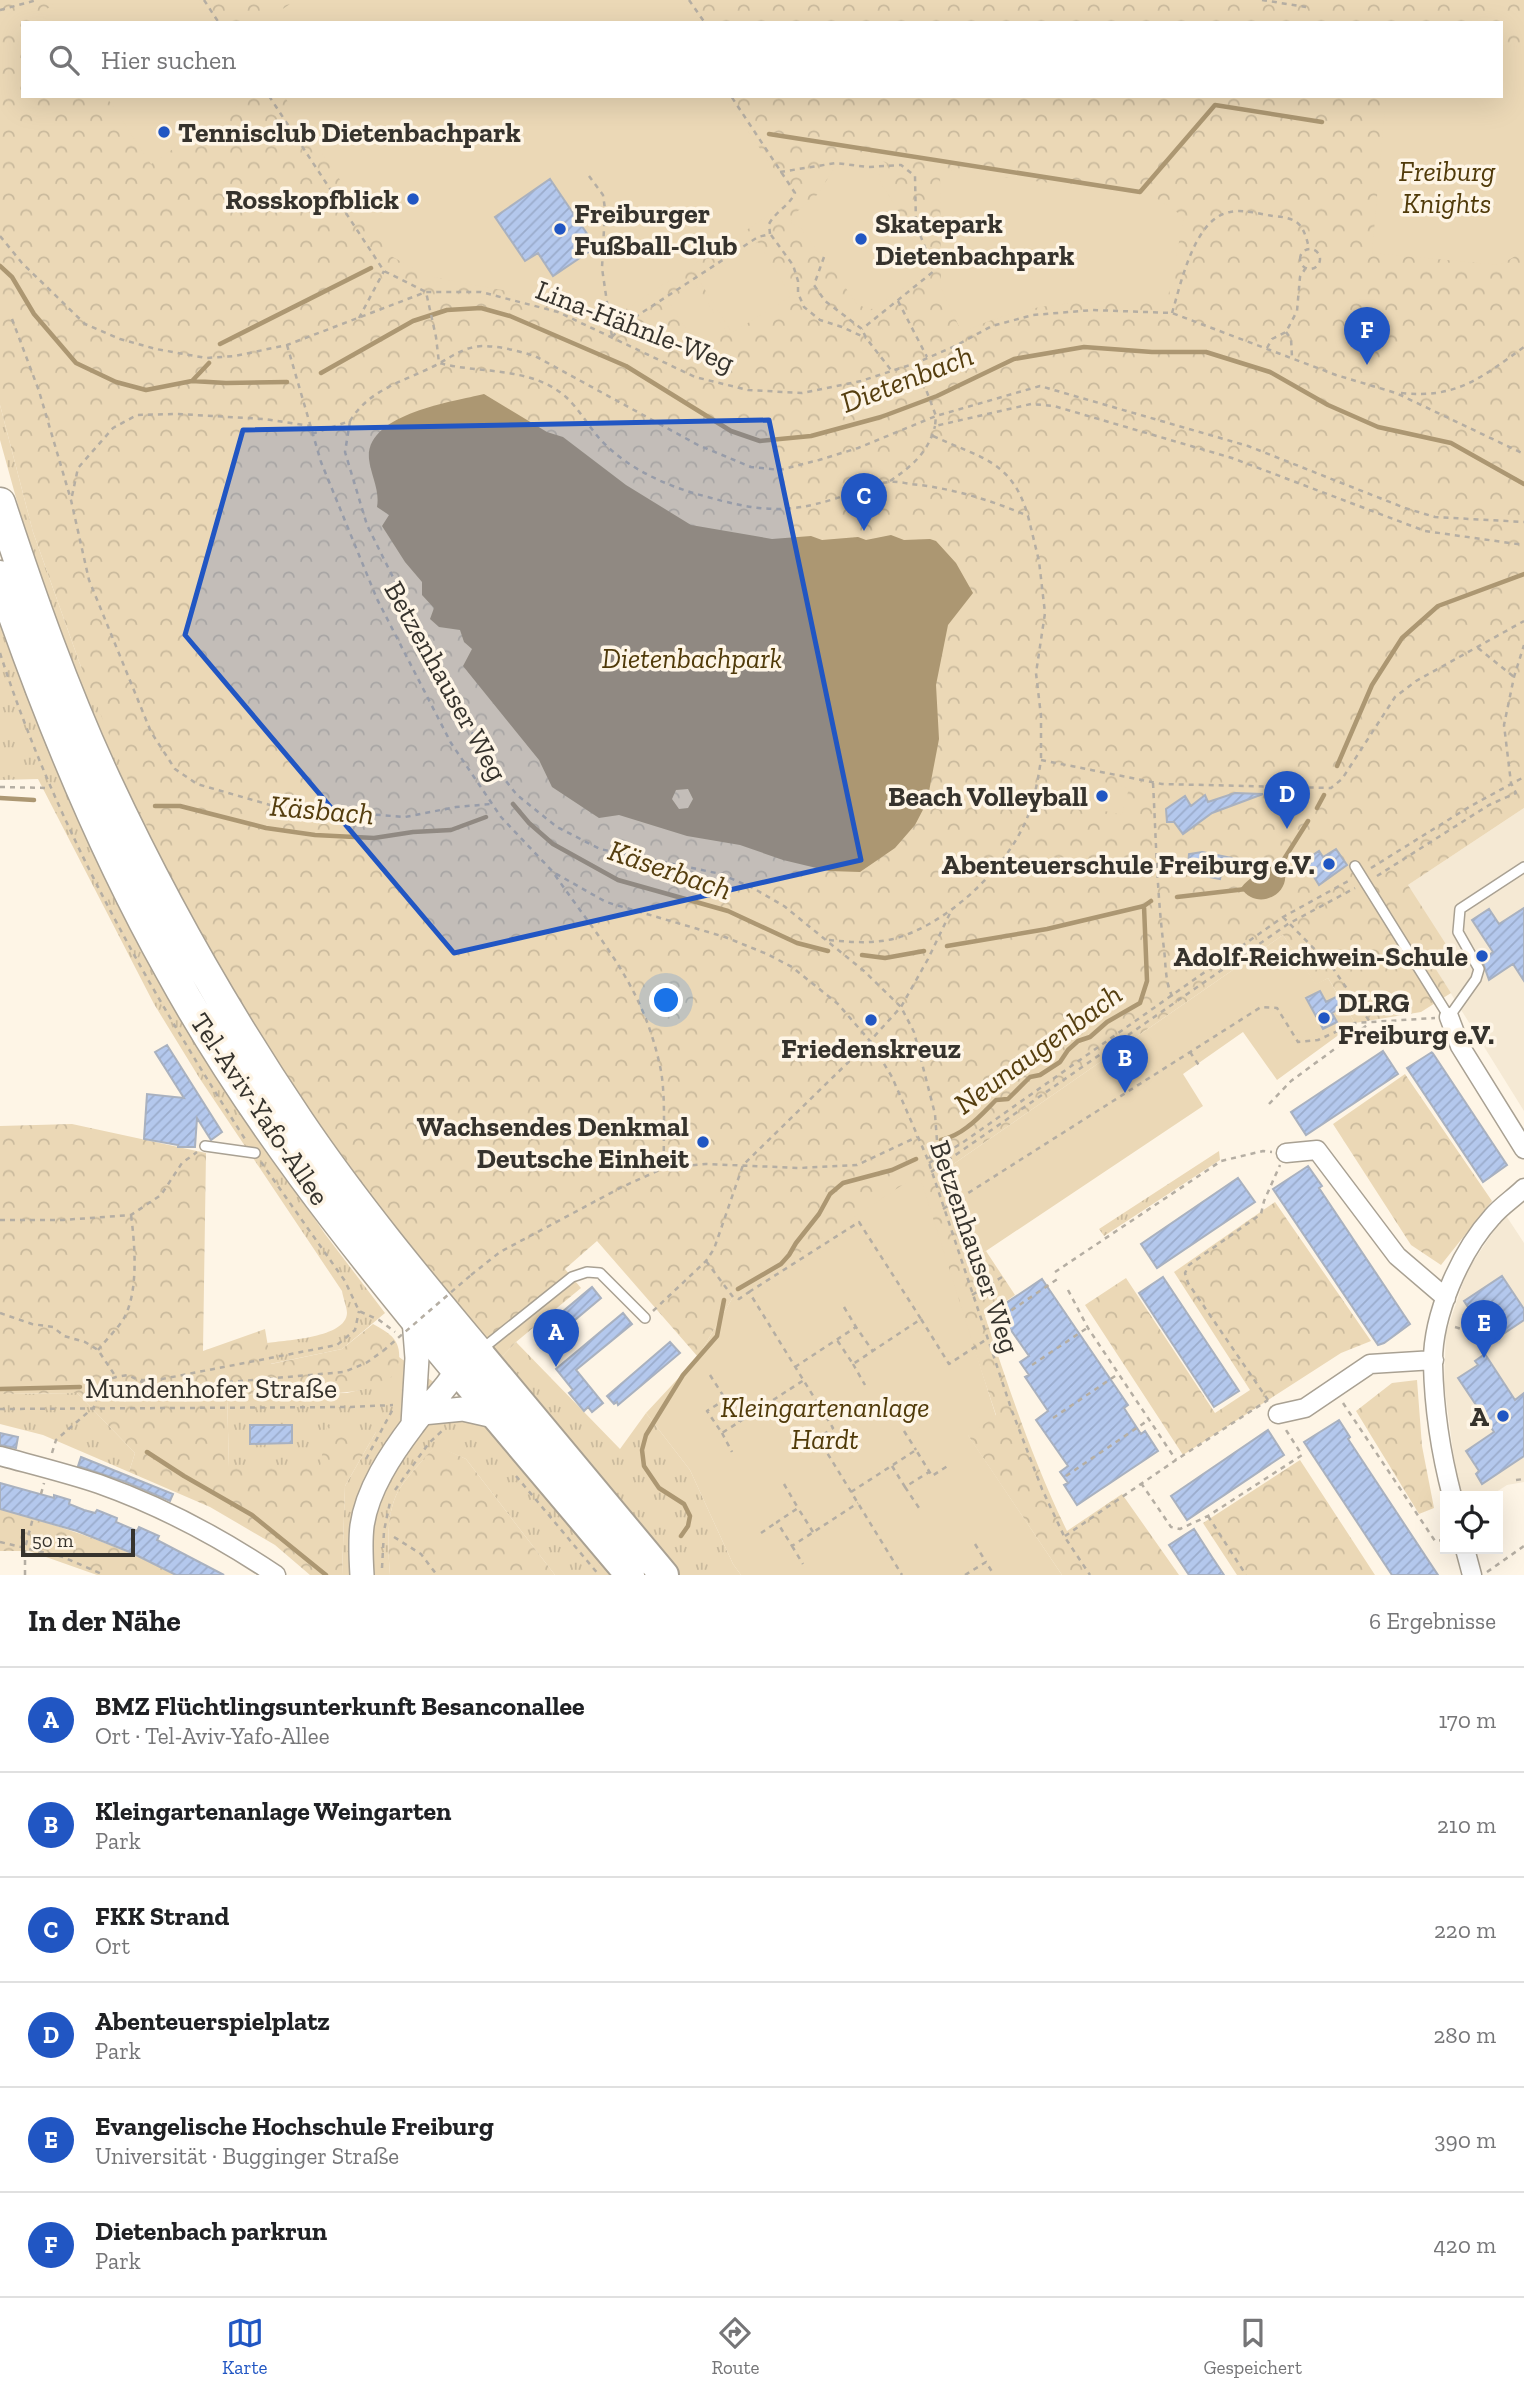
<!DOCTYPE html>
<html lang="de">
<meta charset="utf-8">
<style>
:root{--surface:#fff;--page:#f2f2f2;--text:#202124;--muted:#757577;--line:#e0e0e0;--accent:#2156c3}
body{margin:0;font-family:"Zilla Slab",serif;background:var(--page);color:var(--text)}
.controls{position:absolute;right:21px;bottom:21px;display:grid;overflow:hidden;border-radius:0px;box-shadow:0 7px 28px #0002}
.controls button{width:63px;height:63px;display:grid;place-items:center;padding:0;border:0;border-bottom:2px solid var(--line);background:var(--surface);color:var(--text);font:35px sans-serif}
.scale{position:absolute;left:21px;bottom:18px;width:114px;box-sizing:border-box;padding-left:7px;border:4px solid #36332d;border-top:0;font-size:19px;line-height:24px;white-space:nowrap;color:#36332d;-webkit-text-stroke:5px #fef5e6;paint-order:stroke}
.you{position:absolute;left:667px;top:1001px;width:24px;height:24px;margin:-18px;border:5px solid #fff;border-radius:50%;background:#1a73e8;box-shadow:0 0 0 10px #1a73e833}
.badge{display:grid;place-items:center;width:46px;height:46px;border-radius:50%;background:var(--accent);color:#fff;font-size:23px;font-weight:700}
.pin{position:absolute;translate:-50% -58px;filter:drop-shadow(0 2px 4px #0008)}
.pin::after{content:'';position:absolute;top:37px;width:24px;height:21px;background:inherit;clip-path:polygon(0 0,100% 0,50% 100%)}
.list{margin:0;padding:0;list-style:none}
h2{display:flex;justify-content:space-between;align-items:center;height:91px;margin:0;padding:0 28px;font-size:30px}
h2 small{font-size:23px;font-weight:400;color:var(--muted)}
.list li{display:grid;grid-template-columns:46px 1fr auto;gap:21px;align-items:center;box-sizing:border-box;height:105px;padding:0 28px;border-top:2px solid var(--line)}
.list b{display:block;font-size:26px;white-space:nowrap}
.list p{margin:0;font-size:23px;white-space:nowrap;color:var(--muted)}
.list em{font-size:23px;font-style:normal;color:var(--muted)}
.icon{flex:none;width:38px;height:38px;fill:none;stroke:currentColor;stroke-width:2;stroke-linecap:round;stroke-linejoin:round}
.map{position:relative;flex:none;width:1524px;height:1575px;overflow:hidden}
.search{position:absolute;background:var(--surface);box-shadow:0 7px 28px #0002;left:21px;right:21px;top:21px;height:77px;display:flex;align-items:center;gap:18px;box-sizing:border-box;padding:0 24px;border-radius:0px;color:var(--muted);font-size:26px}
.sheet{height:721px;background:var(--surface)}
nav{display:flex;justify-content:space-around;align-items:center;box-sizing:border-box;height:98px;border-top:2px solid var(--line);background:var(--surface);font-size:19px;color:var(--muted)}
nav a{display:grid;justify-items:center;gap:4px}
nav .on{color:var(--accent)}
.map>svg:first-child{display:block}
</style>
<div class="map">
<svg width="1524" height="1575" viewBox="0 0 1524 1575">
<defs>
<pattern id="grass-tufts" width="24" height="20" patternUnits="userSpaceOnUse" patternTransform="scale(1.75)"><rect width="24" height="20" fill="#ebd8b6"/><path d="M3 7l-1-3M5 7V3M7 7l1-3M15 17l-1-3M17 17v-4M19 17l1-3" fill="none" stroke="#caba9d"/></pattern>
<pattern id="forest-crowns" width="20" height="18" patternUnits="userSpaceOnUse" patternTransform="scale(1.75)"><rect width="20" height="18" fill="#ebd8b6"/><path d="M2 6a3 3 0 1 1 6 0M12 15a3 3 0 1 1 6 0" fill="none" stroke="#caba9d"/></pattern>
<pattern id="building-hatch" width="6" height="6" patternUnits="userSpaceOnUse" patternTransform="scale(1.75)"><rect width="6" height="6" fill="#b4c8ed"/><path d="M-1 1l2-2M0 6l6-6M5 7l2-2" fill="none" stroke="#9baccc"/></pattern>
</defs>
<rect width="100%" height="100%" fill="#fef5e6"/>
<path fill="#f5e9d4" d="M1524,808v303l-92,-148 -24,-78z
M1505,1214l19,29v239l-17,3 -17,11h-31l-15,-113 2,-50 21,-62z"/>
<path fill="url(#grass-tufts)" d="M0,405l33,127 48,135 382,644 -4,4 -81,-97 -174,-265 -84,-174 -67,-162 -30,-94 -23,-83z
M0,598l247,521 78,115 60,79 -43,36 -72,15 -3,-21c19,-3 79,-5 80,-30 0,-6 -4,-15 -5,-22l-142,-212 -46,-75 -116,-225 -38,1z
M1219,1151l1,9 -116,76 -5,-7z
M516,1342l104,107 26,-36 44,57 43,94 8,11h-63l-180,-214z
M399,1357l95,69 124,149h-63l-89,-116 -30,-13c-12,13 -26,27 -36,42 -15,24 -12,60 -10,87h-48l3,-89 31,-54 -56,35h-91l-2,-72 120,-2c22,-5 48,-10 52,-36z
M77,1393l58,60 -6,19 -86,-37 -43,-11v-30z"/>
<path fill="url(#forest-crowns)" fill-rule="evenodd" d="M0,0h1524v808l-116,77 41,64 -17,14 19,30 -30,19 -66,11 -27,-45 -12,7 -33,-50 -341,237 29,88 15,-9 29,44 -30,21c24,73 48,145 82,215l55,-37 57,81h-117l-95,-141 29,-19 -22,-66 -241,-52 -35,60 -101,-116 -32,28 16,19 -65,54 -18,19 -35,-50 -151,-194 -53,-82 -95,-168 -83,-200 -48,-135 -33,-127zM23,23h1478v73h-1478z
M1405,1074l87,127 -51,64 -30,-20 -78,-121z
M72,1124l134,29 -3,198 62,-22 6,35 71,-15 31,-25c16,9 28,15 26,36 -1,5 -3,12 -6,15 -21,28 -131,17 -166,20l2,72h91l7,-41 49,6 -31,54 -3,89h-32l-35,-30 -65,-38 -81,-35 6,-19 -58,-60 -77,1v-268z
M1275,1202l96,139 -30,12 -158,102 -98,-150 41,-27 89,135 35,-23 -76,-118z
M1417,1380l5,66 12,62 -15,6 -63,-103 36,-28z
M436,1445l30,14 89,116h-165c-2,-27 -5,-63 10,-87 10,-15 24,-29 36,-43z
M1300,1460l75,115h-138l-34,-52z
M0,1509c64,18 116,35 176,66h-79l-68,-24h-29z"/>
<path fill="#ebd8b6" d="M60,0h139l15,23h-166l-7,-10z
M296,0h386l16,23h-436z
M1501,45l23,2v204l-24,14 -128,-12 14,-157h115z
M106,96h145l-100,68z
M284,96h440l65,95v11l-178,117 -98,-27 -86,-16 -36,-20z
M856,152l15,1 16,11 -10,13 18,28 33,67 -58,38 -13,-6 -33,-47 -7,-6 -16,-23 -9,-4 -1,-5 2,-4 24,-20 19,-29 12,-6z
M940,169l213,27 31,21 -17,85c-77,0 -133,-5 -205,31l-21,-45z
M758,242l33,54 -59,37 -33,-53z
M695,283l32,50 -27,17 -32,-49z
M1081,777l48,11 -7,27 -47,-11z
M1283,935l33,49 12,-6 27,45 -78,57 -34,-48 -60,42 20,32 -232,155 -29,-89z
M919,1174l77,242 -28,19 94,140h-321l-8,-11 -43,-94 -44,-57 52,-56 35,-60z"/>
<path fill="#ac9772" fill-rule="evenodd" d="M484,394l63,38 16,5 63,48 65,40 81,14 39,-3 11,4 36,-3 8,3 25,-5 13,5 26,-1 6,2 20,22 17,30 -25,32 -12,60 3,54 -12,63 -12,23 -20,23 -35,24 -31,-1 -46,-11 -43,-15 -53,-9 -68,-21 -20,3 -47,-31 -13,-27 -76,-94 9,-17 -8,-7 -4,-12 -21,-3 -9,-8 4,-11 -12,-13v-13l-17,-20 -23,-36 7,-11 -12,-8c3,-17 -6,-31 -8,-48 -4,-45 83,-57 115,-65zM688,789l5,10 -5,9 -9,1 -7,-10 4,-9z
M1278,860c24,27 -18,56 -37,28 10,-13 24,-18 37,-28z"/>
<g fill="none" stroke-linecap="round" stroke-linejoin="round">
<path stroke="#ac9772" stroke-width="4.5" d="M769,134l371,58 75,-87 107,17
M0,266l12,11 22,37 42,49 40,19 30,8 46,-9 34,2 61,-1
M220,344l151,-76
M321,373l92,-52 34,-11 34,-2 29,8 116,50 105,65 29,10 51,-5 70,-19 56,-21 77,-37 70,-12 68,5h54l64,20 58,33 50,22 73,16 73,41
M192,381l17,-18
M1337,766l35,-81 30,-47 36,-32 86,-32
M0,798l34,2
M513,804l16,19 24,21 65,36 110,31 69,32 31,8
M155,806h25l86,22 49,7 59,3 39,-6 38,-2 35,-13
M1317,808l7,-13
M1279,867l29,-46
M1177,897l69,-8
M947,946l100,-17 97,-23
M862,955l23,3 39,-7
M941,1140c23,-5 39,-24 55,-40l12,-1 22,-22 10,-2 20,-13 8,-12 10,-9 12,-4 17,-15 33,-19 7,-22 -3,-75 7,-5
M738,1289l43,-25 8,-9 7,-12 23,-29 11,-20 13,-11 49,-13 24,-11
M0,1389l80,-2
M147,1452l37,24 68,39 74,60
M681,1536l7,-10 2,-10 -6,-12 -25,-16 -15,-22 -2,-16 4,-15 37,-60 34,-39 7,-36"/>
</g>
<path fill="url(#building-hatch)" stroke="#a9b1bf" stroke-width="2" d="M550,179l46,68 -43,29 -15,-23 -13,8 -30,-44z
M1235,793l28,1 -51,19 -29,21 -9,-12h-7l-1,-13 19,-13 6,10 14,-11 3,7z
M1336,849l11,16 -28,20 -15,-24 15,-10 4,6z
M1202,852l30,6 -2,15 -8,-2 -2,8 -20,-4 1,-6 -13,-3 1,-12z
M1524,908v73l-11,-17 -24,16 -7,-20 11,-8 -21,-32 17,-11 10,15z
M1320,991l6,11 12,-6 6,10 -12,7 5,9 -14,7 -17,-31z
M167,1045l55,87 -11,8 -14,-22 -2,29h-17v-2l-34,-6 3,-45 37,4 -29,-46z
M1383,1051l15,23 -92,61 -15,-23z
M1432,1052l75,113 -24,17 -76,-114z
M1308,1166l14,20 -3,2 91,136 -26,19 -6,2 -105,-156z
M1238,1178l17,24 -98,66 -16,-24z
M1502,1276l22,33v11l-33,22 -27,-41z
M1163,1277l76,114 -25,16 -75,-114z
M1042,1279l86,126 -4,3 17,26 4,-3 13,20 -81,54 -13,-20 4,-2 -8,-11 8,-6 -32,-46 12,-9 -23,-34 4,-2 -9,-13 9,-6 -23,-33 4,-3 -10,-13z
M592,1287l9,11 -56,47 -9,-11z
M623,1313l9,11 -56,46 27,33 -11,9 -4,-5 -4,4 -15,-18 4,-3 -17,-21z
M670,1342l10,11 -62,52 -1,-3 -3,2 -7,-8z
M1485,1354l30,46 9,-7v63l-42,28 -6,-10 3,-3 -13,-20 28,-19 -36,-54 20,-13 -3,-4z
M1339,1420l11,17 -2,2 90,136h-46l-88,-133z
M250,1425h42v18l-42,1z
M1268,1430l16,25 -97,65 -16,-24z
M0,1433l18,4 -2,11 -16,-3z
M81,1457l92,37 -3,7 -44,-19 -48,-16z
M0,1483l54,15v-3l16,5 -1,4 15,6 11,3 2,-3 20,8 -1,4 21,9 2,-4 20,9 -2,4 67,35h-48l-44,-22 -55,-22 -77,-22z
M1194,1529l18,28 12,18h-35l-20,-30z"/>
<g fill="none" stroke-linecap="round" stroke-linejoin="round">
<defs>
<path id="service" d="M1355,866l94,151 27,-38 3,-10 -21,-37 2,-23 64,-42
M205,1146l50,7
M482,1349l90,-72 15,-5 13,1 45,45"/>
<path id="minor" d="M1449,1017l11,29 64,103
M1286,1153l31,-3 80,106 49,42
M1278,1414l27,-6 65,-44 64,-4
M0,1456c33,9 66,17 99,28 62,22 122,54 177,91
M1452,1496c-11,-42 -18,-88 -19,-132 -1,-48 27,-112 59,-147 9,-11 22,-19 32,-29
M1465,1549l7,26"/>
<path id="tertiary" d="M422,1413l41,-4 31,7
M413,1424l4,-66 -3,-39
M362,1575c-1,-16 -2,-33 0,-49 5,-36 29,-72 51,-101 14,-20 31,-32 44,-55"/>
<path id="primary" d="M630,1575l-173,-205 21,-18 186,223"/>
<path id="trunk" d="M0,503c31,94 64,188 106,278 55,118 120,233 193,341 54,80 117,156 179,230
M0,576c46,135 100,269 170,394 79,144 182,274 287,400"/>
</defs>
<use href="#service" stroke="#a9a193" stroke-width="12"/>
<use href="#minor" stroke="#a9a193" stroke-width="21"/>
<use href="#tertiary" stroke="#a9a193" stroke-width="26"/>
<use href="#primary" stroke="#a9a193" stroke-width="32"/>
<use href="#trunk" stroke="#a9a193" stroke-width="33"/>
<path stroke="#b5aea3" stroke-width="2.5" stroke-dasharray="5 5" stroke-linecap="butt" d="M204,0l15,23
M689,0l16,23
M1262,0l44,7
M0,10l37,-10
M269,96l115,175 42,21 10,45 3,26c41,11 92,3 127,34 12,11 22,28 33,41 27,30 67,48 105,58 50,14 80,19 130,3 18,-5 37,-16 56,-17 6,-1 14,1 21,2 40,4 80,16 117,32l11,45 6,52 -9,60 5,43v44
M780,172l56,-9 32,4 33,-2 14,11 1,48 18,47 -72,58
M589,176l14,19 2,14 -3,59 10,69
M771,235l22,30 5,16v12l6,14 16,13 22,7 24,11
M0,236l22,27 63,61 35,15 36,10 50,9 29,-2 52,-11 139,-53h55l77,20 137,65 53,13 54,3 59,-12 55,-18 39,-17 37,-20 41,-11 60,-5 79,3 164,62 60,18 128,61
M1300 259a10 10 0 1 1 20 0a10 10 0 1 1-20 0Z
M824,257l-10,28 11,16 37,28 4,9 25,32
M898,301l29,56
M1172,313c9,-29 22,-95 58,-101 13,-3 30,2 43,4 26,2 30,8 36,32
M359,318l25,-47
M12,319l27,72 32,109 18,80 62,152 24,37 22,15 94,27 63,2 51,4 51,-10 35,-3
M1286,332l5,7 1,18
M612,337l11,-12 135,-88 12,-3 -1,-10c7,-13 20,-18 26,-31l-64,-97
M287,345l34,117 56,137 74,144 50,74 52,55 53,30 119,35 42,17 25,13 46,37 32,37 22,36 36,83 84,251 30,78 22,47 26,39
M1267,348l5,-9 14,-7 11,-21 3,-34 5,-8
M916,363l20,53 104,-30 208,60 157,62 30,9 89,5
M1401,393c55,6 80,-15 123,-46
M350,421l-5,31 22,73 90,181 26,46 34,43 40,32 43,22 121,25 32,14 31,18 80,65 37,36 13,25 21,82 2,27 -8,18
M312,434l38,-13c20,-33 56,-40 88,-57 15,-8 26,-17 44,-18 18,0 36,5 53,10l163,89 53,22 29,3 39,-10 39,-12 78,-32 -1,10 96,-22 23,2 178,52 193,73 99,14
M933,436c47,22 79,24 95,80
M890,481c22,-15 38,-28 45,-55
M72,496l6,-28 35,-40 24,-13 41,-1 86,5 46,7
M1478,648l36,29
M0,653c56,174 147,333 245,486
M1153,783c3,56 4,111 11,166 2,17 1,38 11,52
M0,787l49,1
M1371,868l98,-61 55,-30
M555,875c47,68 89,111 106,196 5,29 2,68 3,97
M1377,876l112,-71 27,-12 -5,-10 -7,-58 10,-48 10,-32
M1283,917l49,50 38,55
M829,940c21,2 42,4 64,-1 50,-13 104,-62 128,-108 12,-22 16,-46 20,-71l121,24 169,4 11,-9 53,-82 21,-16 108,-60
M1190,1052l10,15
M1269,1104l22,-23 79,-58
M261,1162l84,119 14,30 20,9 16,12
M929,1163l33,-20 321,-226 67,-37
M931,1172l357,-248 67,-36
M943,1209l318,-202 16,1 21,34 20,-2 37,-17 80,-5
M0,1220h63l68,-5 30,-20 21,-32 15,-11
M706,1261l27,36 6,2 10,-7 84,136 -15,10 84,137
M1055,1272l166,-111 42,-10 9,1
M471,1275l29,-23 122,-65 42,-19 42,-4 94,4 57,-3 60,-28
M1068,1290l20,38 88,132
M749,1292l110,-70 62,97 -68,45 -16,-24
M972,1295l30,-18
M844,1307l12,20
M653,1311l53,-50 8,-12 29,-84 127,-124 31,-34 27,-48 23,-48
M0,1313l32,11 21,3 11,9 21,6 13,8 18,27
M1003,1316l56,-38
M921,1319l28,45 38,-25
M1455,1327l10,3 18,16
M98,1350c8,-10 18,-20 25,-30 16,-27 12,-75 8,-105
M853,1364l12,21
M1032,1365l55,-37
M795,1367l61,-40 16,23
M710,1375l30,47
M141,1380h16l180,-35 18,-15 4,-19
M726,1399l-19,12 15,22 82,-53
M1268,1400l-80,-117 -3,-10 4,-8 72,-51 3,-13 16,-36
M1343,1403l92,138 10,-1
M0,1409l351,-2 42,-2
M1053,1418l65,-44
M904,1431l12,19
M722,1433l10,19
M52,1453l4,-13 38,-33 5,-17 6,-9 11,-4 12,-2 26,13 19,1 45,-6 126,-11 22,-9 17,-12
M366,1459l28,-52
M892,1466l13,21 24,-15
M516,1476l83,99
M1066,1476l81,-55
M1516,1480l8,-1
M1141,1483l30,44 9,2 28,-13 94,-61 -16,-25
M784,1484l14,24
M905,1487l14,21
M395,1490l34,-47 14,-13
M851,1492l65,-42 16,26 17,-11
M41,1494l3,-11
M1208,1516l38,59
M813,1532l-15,-24 -21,14 15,24 66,-43
M761,1533l16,-11
M1065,1536l111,-76 92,-60
M394,1537l27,17 16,21
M0,1542l63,15 41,18
M975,1544l11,18
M792,1546l11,18
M382,1568l2,-37 6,-29
M1487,1572l37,-26
M25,1575v-27l8,-30
M965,1575l21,-13 8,13"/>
<use href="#service" stroke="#fff" stroke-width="9"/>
<use href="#minor" stroke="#fff" stroke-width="18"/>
<use href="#tertiary" stroke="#fff" stroke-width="23"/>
<use href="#primary" stroke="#fff" stroke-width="28"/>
<use href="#trunk" stroke="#fff" stroke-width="30"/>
<path stroke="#b5aea3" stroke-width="2.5" stroke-dasharray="5 5" stroke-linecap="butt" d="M383,1351l88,-76"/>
</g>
<path fill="#2156c3" fill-opacity="0.2" stroke="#2156c3" stroke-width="5" stroke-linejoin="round" d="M769,420l92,440 -407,93 -269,-318 58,-205z"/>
<g fill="#2156c3" stroke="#fef5e6" stroke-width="2.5">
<circle cx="164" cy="132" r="7"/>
<circle cx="413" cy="199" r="7"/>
<circle cx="560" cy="229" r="7"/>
<circle cx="861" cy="239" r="7"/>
<circle cx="1102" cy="796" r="7"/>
<circle cx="1329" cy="864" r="7"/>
<circle cx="1482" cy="956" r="7"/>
<circle cx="1324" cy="1018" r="7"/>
<circle cx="871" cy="1020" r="7"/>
<circle cx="703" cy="1142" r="7"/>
<circle cx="1503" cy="1416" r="7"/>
</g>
<g text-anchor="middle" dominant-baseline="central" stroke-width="7" stroke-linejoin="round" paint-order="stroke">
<g font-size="28" font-weight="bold" fill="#36332d" stroke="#fef5e6" text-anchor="end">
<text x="178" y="132" text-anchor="start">Tennisclub Dietenbachpark</text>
<text x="399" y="199">Rosskopfblick</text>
<text x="574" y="213" text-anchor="start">Freiburger<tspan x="574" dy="32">Fußball-Club</tspan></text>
<text x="875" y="223" text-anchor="start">Skatepark<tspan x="875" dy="32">Dietenbachpark</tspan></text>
<text x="1088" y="796">Beach Volleyball</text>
<text x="1315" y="864">Abenteuerschule Freiburg e.V.</text>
<text x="1468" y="956">Adolf-Reichwein-Schule</text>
<text x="1338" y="1002" text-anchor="start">DLRG<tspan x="1338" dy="32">Freiburg e.V.</tspan></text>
<text x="871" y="1048" text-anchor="middle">Friedenskreuz</text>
<text x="689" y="1126">Wachsendes Denkmal<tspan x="689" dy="32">Deutsche Einheit</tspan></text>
<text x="1489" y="1416">A</text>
</g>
<g font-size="28" font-style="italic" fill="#503a09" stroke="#fef5e6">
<text x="1447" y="171">Freiburg<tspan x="1447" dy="32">Knights</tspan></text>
<text x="692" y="658">Dietenbachpark</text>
<text x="825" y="1407">Kleingartenanlage<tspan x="825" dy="32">Hardt</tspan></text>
</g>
<g font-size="28" fill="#36332d" stroke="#fef5e6">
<text transform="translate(635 326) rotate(21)">Lina-Hähnle-Weg</text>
<text transform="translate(446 681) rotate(61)">Betzenhauser Weg</text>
<text transform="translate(260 1109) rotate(56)">Tel-Aviv-Yafo-Allee</text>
<text transform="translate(975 1247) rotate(71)">Betzenhauser Weg</text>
<text x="211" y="1388">Mundenhofer Straße</text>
</g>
<g font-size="30" font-style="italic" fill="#553e0f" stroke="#fef5e6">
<text transform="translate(907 379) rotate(-21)">Dietenbach</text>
<text transform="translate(322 810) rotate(5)">Käsbach</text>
<text transform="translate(670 870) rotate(19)">Käserbach</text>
<text transform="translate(1038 1049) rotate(-36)">Neunaugenbach</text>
</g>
</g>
</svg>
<div class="controls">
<button><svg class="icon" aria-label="locate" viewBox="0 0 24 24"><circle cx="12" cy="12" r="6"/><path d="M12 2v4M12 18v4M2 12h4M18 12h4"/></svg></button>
</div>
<div class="scale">50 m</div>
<div class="you"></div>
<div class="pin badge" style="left:556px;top:1367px">A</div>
<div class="pin badge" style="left:1125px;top:1093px">B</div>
<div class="pin badge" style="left:864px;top:531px">C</div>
<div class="pin badge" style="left:1287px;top:829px">D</div>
<div class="pin badge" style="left:1484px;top:1358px">E</div>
<div class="pin badge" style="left:1367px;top:365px">F</div>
<div class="search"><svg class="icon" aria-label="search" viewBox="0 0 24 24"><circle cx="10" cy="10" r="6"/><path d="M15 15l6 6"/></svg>Hier suchen</div>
</div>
<section class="sheet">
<h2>In der Nähe<small>6 Ergebnisse</small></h2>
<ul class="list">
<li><span class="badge">A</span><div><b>BMZ Flüchtlingsunterkunft Besanconallee</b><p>Ort · Tel-Aviv-Yafo-Allee</p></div><em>170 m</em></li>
<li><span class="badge">B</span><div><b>Kleingartenanlage Weingarten</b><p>Park</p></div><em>210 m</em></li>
<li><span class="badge">C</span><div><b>FKK Strand</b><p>Ort</p></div><em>220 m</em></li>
<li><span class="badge">D</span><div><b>Abenteuerspielplatz</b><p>Park</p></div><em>280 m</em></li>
<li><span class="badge">E</span><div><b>Evangelische Hochschule Freiburg</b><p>Universität · Bugginger Straße</p></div><em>390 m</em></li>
<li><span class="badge">F</span><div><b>Dietenbach parkrun</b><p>Park</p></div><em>420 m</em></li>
</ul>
</section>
<nav>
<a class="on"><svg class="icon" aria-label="map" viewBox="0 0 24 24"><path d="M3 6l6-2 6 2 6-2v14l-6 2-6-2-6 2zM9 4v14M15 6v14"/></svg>Karte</a>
<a><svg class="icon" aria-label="directions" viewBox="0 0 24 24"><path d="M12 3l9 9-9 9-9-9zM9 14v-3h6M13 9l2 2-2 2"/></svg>Route</a>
<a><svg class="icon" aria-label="saved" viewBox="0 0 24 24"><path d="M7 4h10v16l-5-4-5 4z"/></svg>Gespeichert</a>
</nav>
